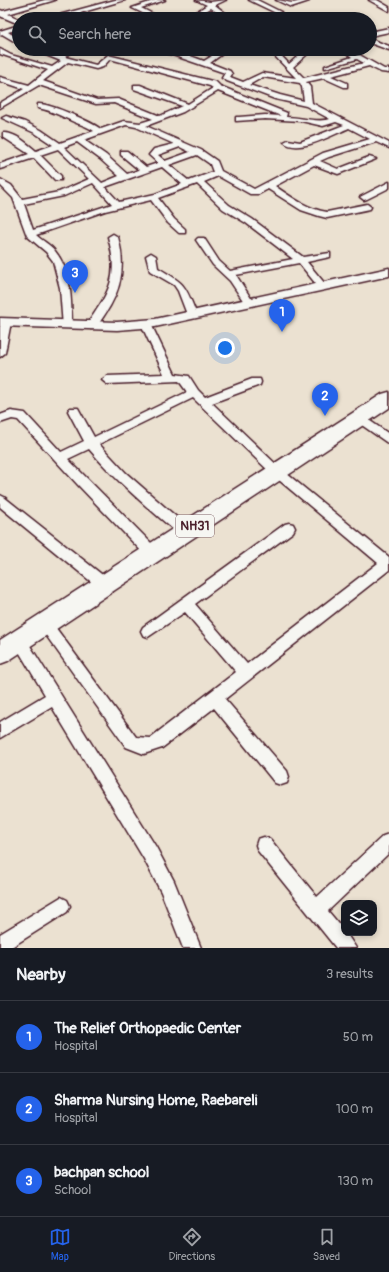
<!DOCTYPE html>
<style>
:root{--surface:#171b24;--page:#20242c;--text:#f1f3f6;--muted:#9ea1a6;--line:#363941;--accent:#2563eb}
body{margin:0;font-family:Pangolin,sans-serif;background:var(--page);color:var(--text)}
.controls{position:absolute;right:12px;bottom:12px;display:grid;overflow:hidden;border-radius:8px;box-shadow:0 2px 6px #0003}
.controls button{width:36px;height:36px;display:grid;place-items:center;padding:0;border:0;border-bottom:1px solid var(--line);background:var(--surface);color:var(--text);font:20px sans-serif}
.you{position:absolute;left:225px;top:348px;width:14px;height:14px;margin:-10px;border:3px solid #fff;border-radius:50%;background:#1a73e8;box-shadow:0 0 0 6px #1a73e833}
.badge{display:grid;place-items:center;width:26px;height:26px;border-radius:50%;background:var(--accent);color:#fff;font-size:13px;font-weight:700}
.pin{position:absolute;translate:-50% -33px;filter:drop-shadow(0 1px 2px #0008)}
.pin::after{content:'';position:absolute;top:21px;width:14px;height:12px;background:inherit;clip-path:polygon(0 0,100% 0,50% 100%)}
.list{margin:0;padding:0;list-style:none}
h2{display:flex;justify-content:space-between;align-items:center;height:52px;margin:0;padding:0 16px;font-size:17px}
h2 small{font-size:13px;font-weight:400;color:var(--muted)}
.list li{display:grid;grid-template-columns:26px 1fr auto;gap:12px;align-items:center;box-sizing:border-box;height:72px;padding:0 16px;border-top:1px solid var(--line)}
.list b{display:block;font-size:15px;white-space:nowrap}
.list p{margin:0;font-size:13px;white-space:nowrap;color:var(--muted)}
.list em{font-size:13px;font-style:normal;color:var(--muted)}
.icon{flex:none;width:22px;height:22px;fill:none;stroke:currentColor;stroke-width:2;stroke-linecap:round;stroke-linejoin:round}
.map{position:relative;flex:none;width:389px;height:948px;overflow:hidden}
.search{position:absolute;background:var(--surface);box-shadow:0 2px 6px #0003;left:12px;right:12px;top:12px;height:44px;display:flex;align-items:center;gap:10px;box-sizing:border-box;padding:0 14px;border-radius:22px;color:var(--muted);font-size:15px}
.sheet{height:268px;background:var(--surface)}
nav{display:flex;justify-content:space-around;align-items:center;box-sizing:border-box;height:56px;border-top:1px solid var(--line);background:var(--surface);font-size:11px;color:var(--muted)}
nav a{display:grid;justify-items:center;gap:2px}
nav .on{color:var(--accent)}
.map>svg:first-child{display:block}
</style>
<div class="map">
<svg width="389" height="948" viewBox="0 0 389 948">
<rect width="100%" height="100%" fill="#ebe1d1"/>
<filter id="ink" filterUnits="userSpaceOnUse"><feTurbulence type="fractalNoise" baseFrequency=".025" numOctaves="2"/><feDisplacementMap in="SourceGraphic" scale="8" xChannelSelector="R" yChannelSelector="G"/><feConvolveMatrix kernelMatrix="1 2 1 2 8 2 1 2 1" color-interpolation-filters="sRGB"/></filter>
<g filter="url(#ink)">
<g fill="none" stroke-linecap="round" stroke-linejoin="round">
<defs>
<path id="minor" d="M45,0h10l-47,14 11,5v5l-19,-8v-6l3,1z
M115,0h10l-45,13 12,6c-8,0 -12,-4 -19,-5 -6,0 -20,5 -29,5z
M156,0h9l-24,8 22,11h-8l-23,-11z
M196,0l14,2 16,-2 -11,5 18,14h-7l-15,-11 -19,11h-7l22,-14z
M249,0h8l24,12 -5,1z
M276,0c6,0 12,3 17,3 6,-1 10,-3 16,-2l-18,6z
M369,0h8l12,7v4z
M19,25v4l-11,3 11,7v5l-17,-10 -2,1v-4z
M389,28v4l-19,4v-4z
M370,39l19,7v4l-19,-7z
M0,49l11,6 41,12 9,-6 -30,-12h9l18,6 10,-6h8l-11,8 31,8 12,-10 108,27 4,4 67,27 -1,4c14,0 32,6 44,2l-24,-13 -31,-7 -48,-18 -5,-3 3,-5 -70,-24c17,0 33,6 49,12l8,-5 -19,-7h10l13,4 6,-4h7l-19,14 20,8 2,3 -2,3 13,5 19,-9 34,5 -28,-29h7l14,15 17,-15h7l-20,18 11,11 60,-15 -7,-4 -32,9v-2l27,-9 -11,-8h8l35,20h5v4l-8,-1 -12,-6 -38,10 16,7v4h-3l-20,-9 -18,4 4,5 2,16 77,40v5l-13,-6 -47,15 -9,4 18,8 31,-12 7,2 -38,15 -24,-9 -39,21c16,11 32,23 52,26l40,-8 4,3 -1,2 -43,9 -8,-2 -18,-6 -33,-21 -9,5h-9l-32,-18 -14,6 25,23 23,14 51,38 27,-4v4l-23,5 19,23 2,2 -2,2h-6l-21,-26 -63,12 18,28 -5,3 -3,-1 -16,-24 -17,-16 -17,-25 2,-2h6l15,23 11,10 63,-12 -47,-36 -23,-14 -26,-25 -39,14 16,21 11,10v4h-6l-11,-10 -17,-23 -46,11 -69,24c6,6 14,9 19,16 17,21 16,48 17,74l-1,2h-8l-3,-39 -7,-27 -7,-9 -19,-16 -14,-38 -13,-13v-6l11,6 11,14 37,-7 30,-13 -31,-30 -18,6 21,21v4h-6l-21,-22 -34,11v-5l29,-10 -26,-17v-4c12,-1 25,11 33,18l17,-6 -18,-12 -33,-15 4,-2 19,6 16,8 19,13 34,-12c-7,-5 -13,-6 -20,-9 -13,-6 -21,-11 -36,-14v-4c12,-1 53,18 63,25l23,-8 16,2 13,-4 -39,-16 -18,1 -57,-19 -39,23v-5l24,-14 -24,-8v-4l29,8 19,-15 -48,-16zM110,59l100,27 3,2 -25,16 -48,-19h-6v4l48,17 -22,10 -42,-17 -21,1 -54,-19 25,-19 28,7 7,-2zM263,77l37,6 2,4 2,14 -24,-6 -31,-10zM218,91l63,25 -16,-1 -26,2h-3v4l29,-2 36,2 22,5 13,-4 8,3 -44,17 -12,-2 -4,2c14,13 50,-8 65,-14l21,11 -47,14 -69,36 -33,-18 -4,-10 -16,-11 -55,-24 37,-14zM126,125l10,2 38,17 -20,5 -5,6 9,8 -12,4 -19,-16h-6v4l18,15 -12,4 -21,-19 -22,-15zM77,142l23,17 19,17 -17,7 -38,-36zM180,147l10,5 -25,9 -7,-6zM197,155l13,9 3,8 -24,9 -20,-16zM162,167l20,17 -27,10 -36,8 -14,-15zM93,183l19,21 -79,26 -9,-26 40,-8z
M389,182v6l-22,11 -3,1 -4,-3z
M113,234l5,3c10,37 0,62 -23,91l-4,1 -5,-3c22,-33 34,-47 22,-89z
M151,253l5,3 2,12c28,16 27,17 39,47l-1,2h-8l-10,-26 -4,-6 -24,-14 -4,-15z
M6,319l5,3 -6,31 -5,4v-30l2,-7z
M146,321l5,3 24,50 14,2 9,14 7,7 47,-18h8l1,3 -1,3 -48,18 69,66 108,88v13l-164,129 62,72 2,6 -2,6 -6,2 -6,-2 -61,-75 -52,40 -18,6 -18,-7 -88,-123 2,-4 5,-2 5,2 86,117 14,1 86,-66 -51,-60 -37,25 -5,-2 -2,-4 2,-4 142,-103 4,-1 4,1 2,4 -2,4 -98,72 52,60 131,-101 -105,-88 -80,-77 -94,46 27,29 63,55 2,4 -2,4 -4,1 -4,-1c-33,-28 -65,-55 -92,-87l-21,10 90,91 2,4 -2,4 -5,1 -5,-1 -70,-73 -60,-65 -6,-1 -12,4v-8l11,-4 14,2 36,39 23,-11 -16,-30 2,-3h8l16,29 93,-45 -8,-11 -72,3 -5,-4 5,-4 57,-2 -23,-50z
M360,414l29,20v10l-33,-23 -2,-3z
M0,495l4,2 106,84 2,4 -2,4 -5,2 -5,-2 -100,-82z
M19,634l5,2 132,211 18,34 27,67h-18l-22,-56 -17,-33 -92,-152 -52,31v-16l45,-27 -33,-55 2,-4z
M389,834v19l-61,58 16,19v3h2l10,15h-20l-78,-97 -2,-6 2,-6 6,-2 6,2 47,58 66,-61z
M61,897l6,3 3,6 -3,6 -57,36h-10v-14z"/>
<path id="tertiary" d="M389,268v8l-234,51 -38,3 -117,-4v-8l117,4 38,-3z"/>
<path id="trunk" d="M389,392v16l-381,253 -8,3v-24l382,-246z"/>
</defs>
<use href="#minor" stroke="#4a1f2b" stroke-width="3"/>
<use href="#tertiary" stroke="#4a1f2b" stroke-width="3"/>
<use href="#trunk" stroke="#4a1f2b" stroke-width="3"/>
<use href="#minor" fill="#f6f6f2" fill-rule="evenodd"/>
<use href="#tertiary" fill="#f6f6f2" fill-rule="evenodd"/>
<use href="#trunk" fill="#f6f6f2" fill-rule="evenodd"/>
</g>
</g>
<g text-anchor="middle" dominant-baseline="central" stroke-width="4" stroke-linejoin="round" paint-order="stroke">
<rect fill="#f6f6f2" stroke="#7e6067" stroke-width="1" x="176" y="515" width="38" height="22" rx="3"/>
<g font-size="13" font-weight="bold" fill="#4a1f2b">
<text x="195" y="526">NH31</text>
</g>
</g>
</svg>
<div class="controls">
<button><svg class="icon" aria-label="layers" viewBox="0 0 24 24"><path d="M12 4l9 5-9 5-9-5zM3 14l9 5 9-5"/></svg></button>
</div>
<div class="you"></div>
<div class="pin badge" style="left:282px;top:332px">1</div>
<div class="pin badge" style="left:325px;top:416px">2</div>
<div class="pin badge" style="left:75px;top:293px">3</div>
<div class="search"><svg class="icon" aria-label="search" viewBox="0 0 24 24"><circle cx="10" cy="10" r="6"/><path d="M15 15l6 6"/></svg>Search here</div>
</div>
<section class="sheet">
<h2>Nearby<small>3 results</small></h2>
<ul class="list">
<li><span class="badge">1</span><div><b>The Relief Orthopaedic Center</b><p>Hospital</p></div><em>50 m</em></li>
<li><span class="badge">2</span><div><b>Sharma Nursing Home, Raebareli</b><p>Hospital</p></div><em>100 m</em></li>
<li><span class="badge">3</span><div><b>bachpan school</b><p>School</p></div><em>130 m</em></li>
</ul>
</section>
<nav>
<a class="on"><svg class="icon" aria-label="map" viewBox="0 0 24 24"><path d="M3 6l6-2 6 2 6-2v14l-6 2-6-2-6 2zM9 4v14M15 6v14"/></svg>Map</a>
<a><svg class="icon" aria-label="directions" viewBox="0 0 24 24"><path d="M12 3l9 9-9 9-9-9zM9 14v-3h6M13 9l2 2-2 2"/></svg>Directions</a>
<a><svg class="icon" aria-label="saved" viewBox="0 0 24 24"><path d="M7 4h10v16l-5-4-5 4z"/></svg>Saved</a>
</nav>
